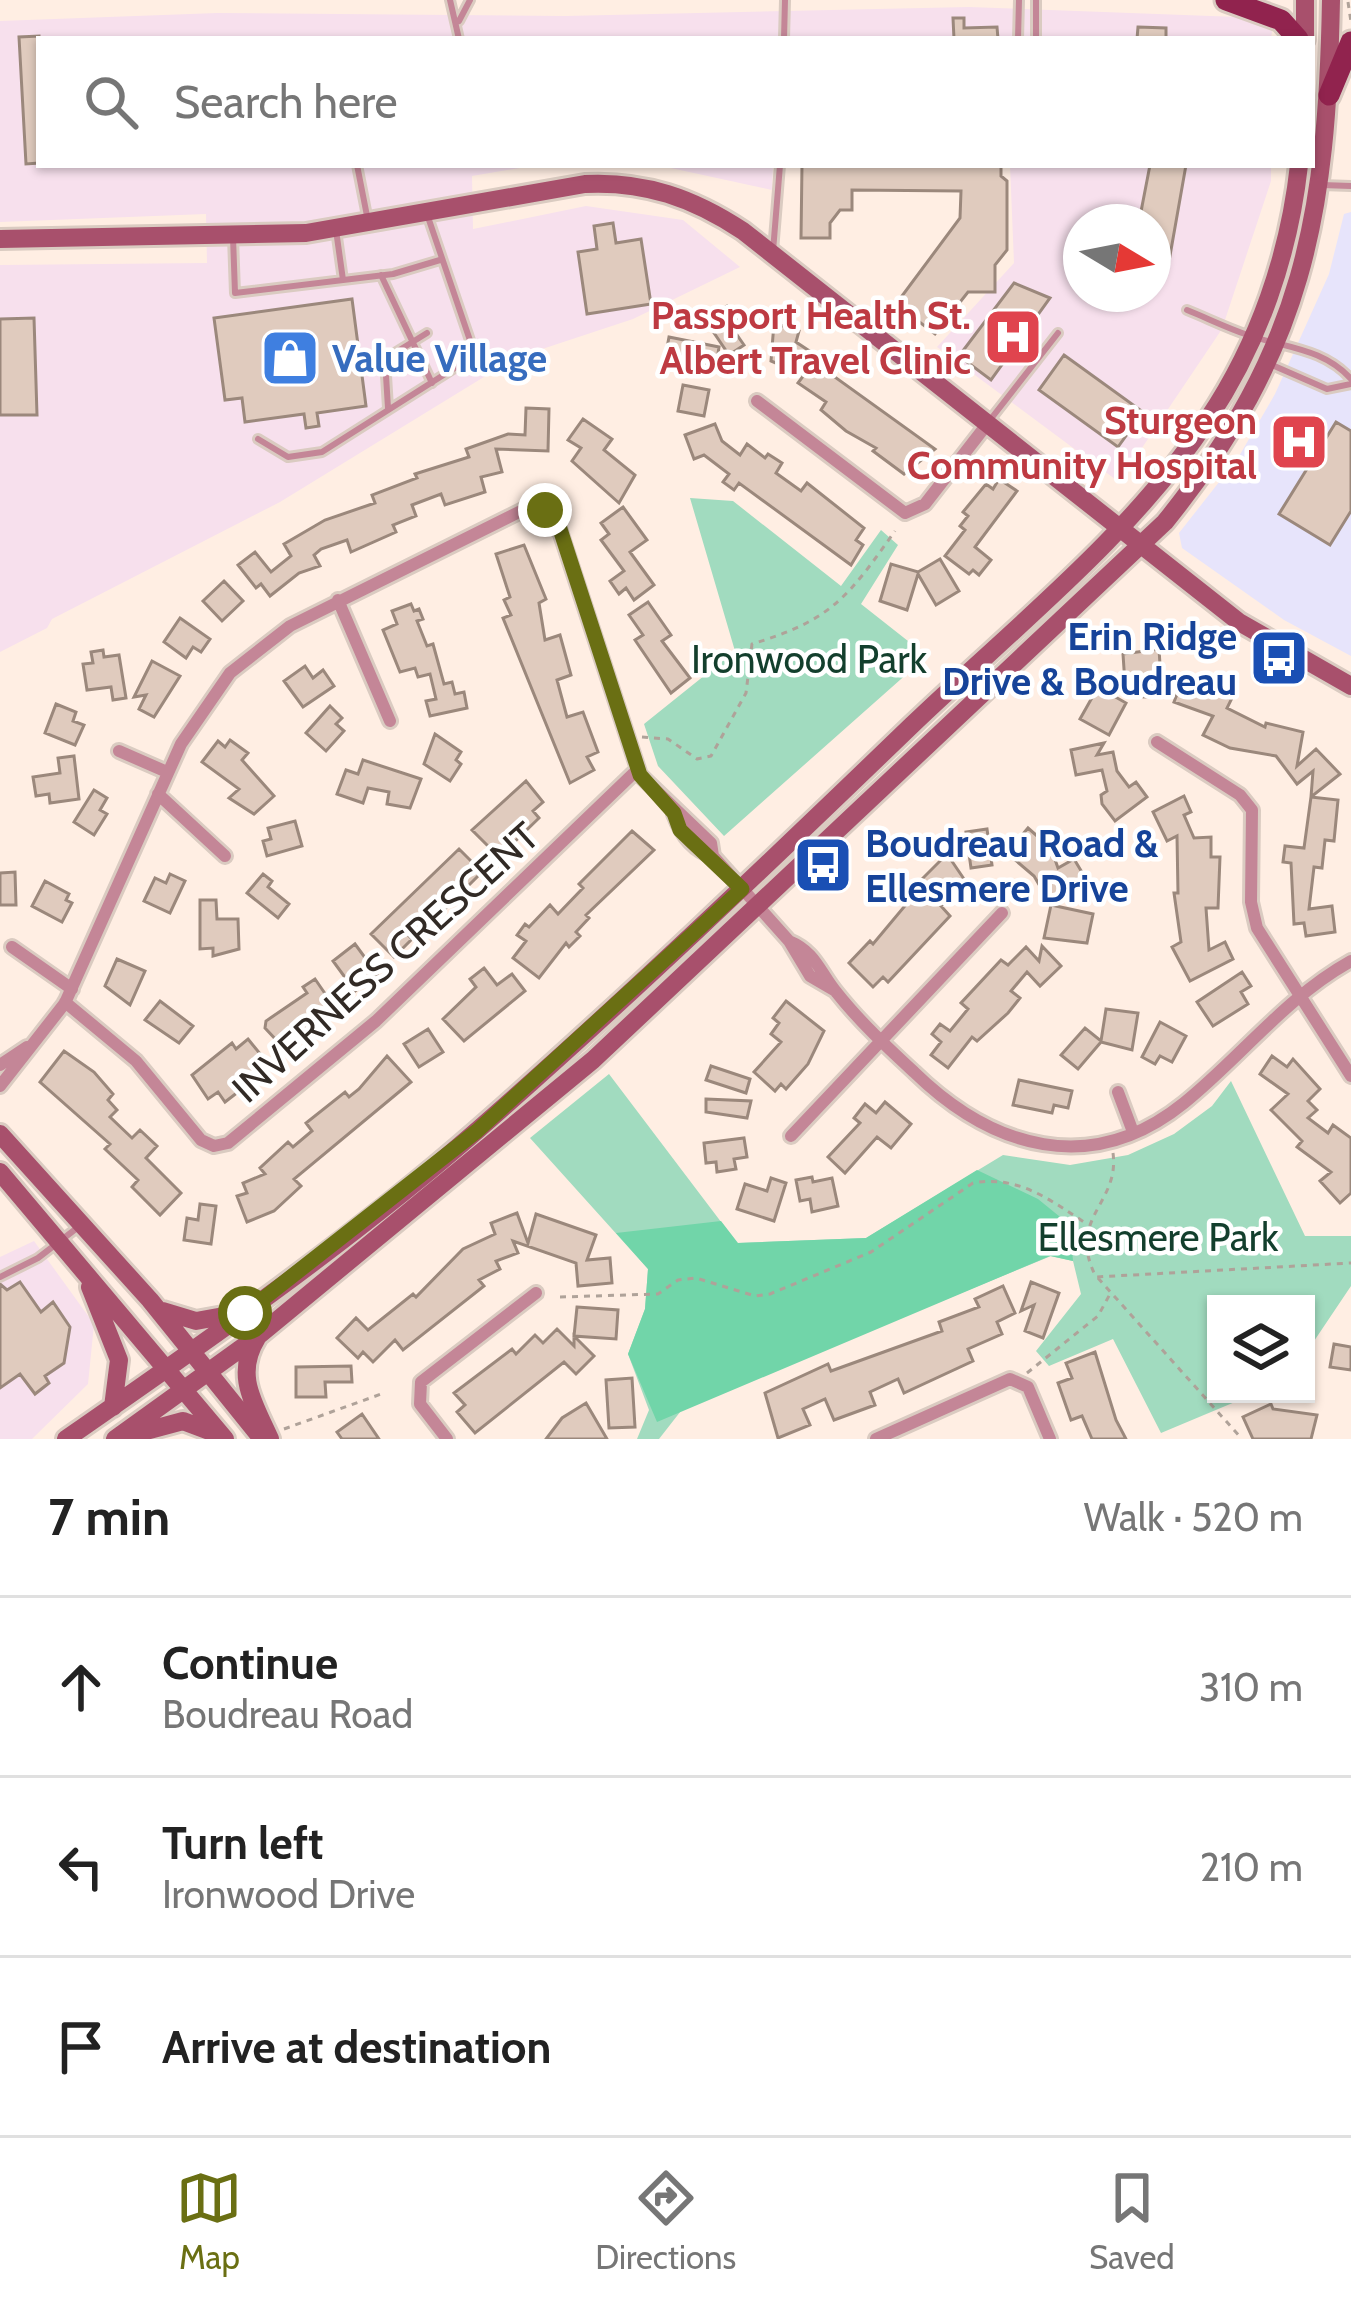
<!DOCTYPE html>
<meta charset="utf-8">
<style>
:root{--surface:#fff;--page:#f6f6f6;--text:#222;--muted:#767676;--line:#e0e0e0;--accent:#6a6f13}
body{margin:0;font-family:Cabin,sans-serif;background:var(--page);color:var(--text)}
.controls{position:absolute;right:36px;bottom:36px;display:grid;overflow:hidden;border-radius:0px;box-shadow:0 3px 9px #0004}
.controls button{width:108px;height:108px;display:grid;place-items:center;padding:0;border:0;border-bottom:3px solid var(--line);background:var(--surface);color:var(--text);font:60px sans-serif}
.compass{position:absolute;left:1063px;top:204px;width:108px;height:108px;border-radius:50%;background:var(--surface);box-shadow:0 3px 9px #0004;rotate:100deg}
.stop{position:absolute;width:36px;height:36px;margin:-27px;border:9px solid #6a6f13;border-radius:50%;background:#fff}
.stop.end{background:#6a6f13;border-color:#fff;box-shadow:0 3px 12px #0008}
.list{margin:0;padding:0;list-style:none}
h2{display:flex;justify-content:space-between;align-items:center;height:156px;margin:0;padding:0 48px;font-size:51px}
h2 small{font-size:39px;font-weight:400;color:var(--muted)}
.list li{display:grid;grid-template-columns:78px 1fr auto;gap:36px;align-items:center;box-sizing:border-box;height:180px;padding:0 48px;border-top:3px solid var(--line)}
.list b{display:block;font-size:45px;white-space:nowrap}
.list p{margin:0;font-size:39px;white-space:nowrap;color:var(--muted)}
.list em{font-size:39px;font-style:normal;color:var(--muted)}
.icon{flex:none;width:66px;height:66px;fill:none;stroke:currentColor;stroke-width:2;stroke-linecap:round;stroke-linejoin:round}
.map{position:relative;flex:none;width:1351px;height:1439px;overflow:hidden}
.search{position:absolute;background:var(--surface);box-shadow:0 3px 9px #0004;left:36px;right:36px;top:36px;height:132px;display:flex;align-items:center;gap:30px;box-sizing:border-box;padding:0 42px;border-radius:0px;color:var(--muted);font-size:45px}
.sheet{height:696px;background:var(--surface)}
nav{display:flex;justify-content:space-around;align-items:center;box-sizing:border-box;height:168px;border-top:3px solid var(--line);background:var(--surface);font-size:33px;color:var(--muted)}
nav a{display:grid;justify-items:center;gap:6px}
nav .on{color:var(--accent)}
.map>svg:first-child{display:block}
</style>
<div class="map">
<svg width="1351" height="1439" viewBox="0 0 1351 1439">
<rect width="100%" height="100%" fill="#ffeee3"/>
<path fill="#f7e0ed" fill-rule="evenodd" d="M969,7l269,10 34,14 -1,8h-1232v126h498l-65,11 1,53 113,-23 97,14 57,47 -107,52 -118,39 -235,144 -228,117 -5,9 -47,24v-387l207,-2 -1,-49 -206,8v-201l217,-8 348,3z
M657,165h116l-1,25z
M1010,165h261v16l-49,148 -103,153 -182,-135 77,-84zM1081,222h72v72h-72z
M34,1241l60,83 -6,60 -56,55h-32v-182z"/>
<path fill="#e7e4fb" d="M1351,212v444l-67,-36 -102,-72 -3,-15 59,-75 37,-64 54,-120 15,-60z"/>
<path fill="#a1dbbf" d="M690,498l43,3 108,85 40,-56 17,15 -37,59 66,52 -203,180 -66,-70 -14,-42 91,-73z
M609,1074l128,169 129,-5 137,-83 67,10 58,-10 46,-21 38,-28 19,-25 74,155h46v50l-45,67v-49h-90v90h38l-93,39 -48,-94 -64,27 -13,-15 45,-57 -8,-33 -22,-5 -367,151 -25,32h-22l12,-29 -21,-56 17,-45 3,-40 -118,-131z"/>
<path fill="#71d5a9" d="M977,1170l61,29 32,26 3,36 -23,-5 -393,166 -29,-68 17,-45 3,-40 -32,-36 105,-12 17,22 128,-5z"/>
<path fill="#e0cbbe" stroke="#9b887c" stroke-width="3" d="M953,18h11v10l33,-1 1,12h-44z
M1138,27l28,1v11h-29z
M39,36v127l-13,1 -7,-127z
M802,165h199v11l6,5v69l-12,15v27h-27l-33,42 -39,-30 64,-86 1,-27 -109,-1v20h-12l-10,13v15h-29z
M1150,165h36l-18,102 -15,-3v-42h-14z
M613,223l3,20 25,-4 10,65 -64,10 -9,-62 19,-3 -3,-23z
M1014,283l36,15 -59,82 -32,-24z
M352,299l14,107 -49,7 2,13 -13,2 -2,-14 -59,8 -3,-24 -17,2 -11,-82z
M727,306l15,21 -7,5 9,13 -15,10 -23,-34z
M34,318l3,97h-37v-96z
M774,323l25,8 -3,11 33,22 -4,6 110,79 -31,25 -31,-23 3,-3 -30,-17 -25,-21 5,-8 -28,-19 6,-8 -33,-14z
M669,337l50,10 -3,19h-38l2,-11 -14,-2z
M1064,355l79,57 -25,35 -79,-57z
M683,385l26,5 -5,26 -26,-5z
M526,408l23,1 -1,42 -52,-2 6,23 -21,5 4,15 -40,13 -4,-11 -29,11 4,11 -23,9 3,7 -45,20 -4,-12 -26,9 -7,6 6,11 -21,7 -29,23 -9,-12 -5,4 -18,-23 17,-13 16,20 20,-16 -7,-12 41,-24 50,-17 -3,-8 45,-17 -2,-4 54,-17 -3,-8 42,-15 17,1z
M583,419l29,20 -8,11 31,25 -16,28 -47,-42 9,-13 -13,-8z
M1336,422l15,9v80l-21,34 -51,-31z
M715,424l7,17 18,14 7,-11 18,14 3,-4 14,9 -6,10 25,18 6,-8 57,45 -8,12 7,5 -12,20 -112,-82 -5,7 -11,-8 6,-8 -25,-19 -10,4 -9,-24z
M999,479l18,12 -42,56 16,13 -12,15 -6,-5 -4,4 -24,-18 20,-26 -5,-4 8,-10 -5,-4 23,-28 7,5z
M623,507l24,33 -17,12 24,33 -20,15 -8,-12 -7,6 -9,-13 14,-10 -23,-31 8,-6 -8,-11z
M524,545l22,54 -7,4 6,37 15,-5 11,40 -14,5 10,37 16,-5 15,40 -11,5 7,13 -24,13 -67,-165 8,-3 -7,-15 6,-3 -14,-43z
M940,559l19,32 -23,14 -18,-31 -11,36 -27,-9 11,-37 27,8z
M224,581l19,20 -21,20 -19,-20z
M648,602l23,33 -9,6 28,37 -19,15 -36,-53 8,-5 -14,-20z
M411,604l3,7 5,-2 4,10 -6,2 10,25 6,-2 11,40 8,-2 3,12 9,-2 3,16 -37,8 -4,-15 10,-2 -6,-25 -12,3 -3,-9 -15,4 -17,-42 14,-6 -5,-13z
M180,618l30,21 -9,13 -8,-5 -7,11 -22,-16z
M1159,649l3,47 -18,1 -1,-14 -18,1 -2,-30z
M103,650l1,7 15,-2 7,43 -13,2 -2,-13 -24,3 -4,-26 10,-1 -2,-11z
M152,661l28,15 -26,41 -15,-8 7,-14 -12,2z
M305,666l8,12 10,-8 11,16 -31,21 -19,-26z
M1185,674l27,10 20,14 -5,10 38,19 1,-4 37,9 -6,34 19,-17 24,25 -29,23 2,-26 -16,13 -21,-28 -46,-8 -27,-13 10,-19 -39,-14z
M1098,687l28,16 -17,32 -29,-16z
M56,704l20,8 -3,9 11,4 -9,20 -30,-12z
M330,706l12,12 -6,6 8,7 -18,20 -20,-18z
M435,734l26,18 -5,8 5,4 -11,17 -26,-17z
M230,740l18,13 -6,7 32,36 -20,18 -25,-16 10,-9 -37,-27 16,-21 7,6z
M1104,743l-7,12 16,-3 4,19 12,16 7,-5 11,15 -32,24 -13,-17 -1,-9 6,-4 -5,-21 -26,5 -5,-25z
M74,756l5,43 -29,4 -1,-9 -13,2 -3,-19 27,-4 -2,-15z
M363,760l58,19 -11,29 -23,-4 2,-12 -21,-4 -5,15 -26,-9 9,-24 12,4z
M526,781l17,21 -10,9 6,7 -40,39 -27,-27z
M94,790l13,8 -7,12 7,4 -13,21 -20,-13z
M1184,796l7,16 -7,3 10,23 17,-1v20h9l-2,51h-12l3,42 16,-8 8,17 -43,22 -18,-34 9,-5 -7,-49h4l-1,-57 -10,5 -14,-29z
M1311,797l27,3 -4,41 -9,-1 -3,28 -8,-1 -5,42 23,-3 3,26 -29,4 -2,-13 -10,1 -3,-61 -8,-1 2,-16 19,2z
M295,821l7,25 -35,10 -4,-15 8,-2 -3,-11z
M1028,828l23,20 7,20 16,-9 12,20 -38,21 -14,-24 -27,-23z
M987,829l5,36 -21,3 -5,-36z
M632,831l22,19 -68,65 3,3 -13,14 4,4 -11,11 -3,-4 -27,35 -26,-20 13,-17 -9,-6 8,-11 4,3 21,-22 8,9 25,-26 -4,-4z
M459,849l23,23 -47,47 -8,-8 -21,22 6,6 -18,18 -23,-23z
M947,854l17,25 -8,5 5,8 -20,14 9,10 -62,66 -5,-5 -10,10 -24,-24 21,-22 3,3 36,-43 -4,-5z
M15,872l1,33h-16v-32z
M170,874l15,7 -15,32 -26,-12 11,-23 11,5z
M263,874l9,7 -4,6 21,17 -11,14 -31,-25z
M45,881l24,13 -3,6 6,3 -10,19 -30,-16z
M200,900h16l1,19h21l1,30 -26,7v-8l-13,1z
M1051,905l42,9 -6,29 -43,-5z
M355,944l22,30 -22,17 -22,-30z
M1042,946l19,20 -21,20 -13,-14 -16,19 9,7 -12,15 -31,28 -5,-4 -24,31 -17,-13 10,-13 -9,-8 8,-10 10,7 18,-22 -7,-6 40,-43 7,5 18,-18 13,14z
M117,959l28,12 -15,34 -25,-19z
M484,968l13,17 15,-11 13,17 -61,50 -21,-22 33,-32 -6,-8z
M1242,972l9,14 -10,6 7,12 -35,22 -16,-24z
M315,979l20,29 -9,6 3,4 -38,30 -7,-8 -4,4 -15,-16 1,-7 41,-28 -4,-6z
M160,1001l33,25 -14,17 -34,-23z
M786,1001l38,30 -16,33 -22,25 -5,-5 -6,7 -21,-19 27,-30 -10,-8 8,-11 -6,-5z
M1106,1009l32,4 -6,37 -31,-8 -23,27 -17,-14 24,-27 16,13z
M1160,1022l26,14 -14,26 -12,-6 -5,8 -13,-7z
M428,1029l15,23 -24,15 -15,-23z
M248,1039l18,22 -10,9 4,5 -35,27 -7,-10 -10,7 -16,-24 40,-32 4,6z
M64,1051l30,21 19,22 -5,6 9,10 -7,7 22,21 8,-8 17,16 -11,12 35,35 -21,22 -28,-28 6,-7 -33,-31 5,-5 -70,-62z
M387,1056l24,26 -117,97 7,7 -27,25 -27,11 -10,-26 10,-3 -4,-10 22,-9 -5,-6 28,-26 5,5 19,-16 -6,-8 39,-31 4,5 10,-8z
M1272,1056l15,11 6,-8 27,30 -12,12 9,9 -9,8 20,15 5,-8 18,13v55l-11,10 -20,-22 11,-9 -34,-25 5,-6 -31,-31 17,-16 -28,-20z
M711,1066l39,13 -4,14 -40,-13z
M1019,1080l53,11 -4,17 -14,-3 -2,8 -39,-8z
M706,1099l45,2 -4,17 -41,-6z
M885,1102l26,22 -20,24 -14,-11 -32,36 -17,-16 32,-34 -6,-5 11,-14 11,9z
M744,1138l3,19 -13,2 2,10 -19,3 -1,-10 -10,1 -2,-20z
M812,1177l1,5 19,-4 6,28 -26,6 -2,-13 -10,2 -4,-21z
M771,1178l15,5 -12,38 -37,-12 8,-25 22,7z
M200,1204l16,2 -5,38 -27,-4 3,-22 11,2z
M517,1213l11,30 8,-29 60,21 -9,25 23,-2 2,25 -34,3 -2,-23 -63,-22 5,12 -22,8 4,8 -21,11 5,6 -81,64 -8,-10 -22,22 -10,-10 -5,6 -21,-20 19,-20 12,12 45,-36 3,3 47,-48 32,-15 -4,-11z
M20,1282l21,30 12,-10 17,25 -6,36 -19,13 4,7 -14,11 -15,-20 -20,14v-104l7,6z
M1031,1282l28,11 -16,45 -18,-7 9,-26 -13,6z
M1003,1286l12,27 -18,9 5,12 -34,15 5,12 -69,32 -6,-14 -28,13 5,13 -41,15 -9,-21 -22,10 7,16 -32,13 -13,-45 63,-29 3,7 111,-40 -3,-9 40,-15 -4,-8z
M577,1307l41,3 -2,29 -42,-3z
M557,1329l17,17v-10l20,20 -18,18 -12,-12 -89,71 -18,-21 8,-7 -11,-12 58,-44 4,5 19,-19 8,8z
M1334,1344l17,3v23l-21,-3z
M1095,1352l21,68 10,19h-34l-10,-23 -11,4 -13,-37 14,-5 -6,-15z
M351,1366l1,16h-27l1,15h-30v-30z
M632,1378l3,49 -26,1 -3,-48z
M586,1403l21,36h-61l16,-21z
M1271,1404l2,5 44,6 -6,24h-58l-10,-22z
M362,1414l17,25h-37l-5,-7z"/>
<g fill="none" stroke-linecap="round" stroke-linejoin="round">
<defs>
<path id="lane" d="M450,0l9,39
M459,21l11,-21
M784,39l1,-39
M1018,39l1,-39
M1036,39v-39
M357,165l11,56
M1322,185l29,1
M336,230l7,50
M233,237l2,56 158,-19 47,-14
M773,251l7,-86
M381,275l51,108
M1187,310c20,8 40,18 61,25 37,13 75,13 103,44
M1272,365l55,24 24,-5
M388,408l-3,-49 42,-26
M990,420l68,-87
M258,439l30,18 34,-5 153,-97 -47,-138
M0,1277l38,-19 39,-30"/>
<path id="street" d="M757,401l148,112 20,-9 63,-81
M338,600l52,121
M1157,742l83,53 12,15 -1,92 6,26 94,148
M119,751l48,21
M158,794l67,62
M674,814c7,19 19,36 39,42l76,85 21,35 24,14
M789,941c27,11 31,32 48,52 23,29 50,54 77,79 78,76 177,106 270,31 57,-46 102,-106 167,-142
M12,947l60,42
M65,1002l71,59 65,79 13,6 14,-3 148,-122 262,-252
M0,1065l27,-18
M0,1086l65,-83 116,-259 49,-71 60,-47 233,-116 16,-2 17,11 84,256 71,68 2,13
M1118,1092l15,40
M791,1136l211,-223
M447,1439l-27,-35 1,-22 115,-89
M876,1439l134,-60 18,8 22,52"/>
<path id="secondary" d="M1305,0v39
M0,239l306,-6 279,-49c60,-3 108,14 158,47l496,391 112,64
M0,1134l150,166 112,139
M0,1172l225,267
M90,1287l29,73 -6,47
M163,1311l33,10 44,-8
M257,1338c-23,37 -3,65 13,101
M131,1435l52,-14 29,11
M66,1439c141,-98 285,-198 414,-311 148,-130 290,-266 432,-403 100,-96 219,-189 296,-306 51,-76 81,-164 91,-254
M115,1439l143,-103 335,-276 572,-538c139,-172 162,-307 166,-522"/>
<path id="primary" d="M1226,0l55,20 17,19
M1329,95l22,-53"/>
</defs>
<use href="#lane" stroke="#dacbc1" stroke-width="12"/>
<use href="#street" stroke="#dacbc1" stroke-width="18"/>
<use href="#secondary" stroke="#dacbc1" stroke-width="24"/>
<use href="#primary" stroke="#dacbc1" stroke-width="27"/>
<path stroke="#afa299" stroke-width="3" stroke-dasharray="6 6" stroke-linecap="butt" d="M1348,2l3,20
M642,737l26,2 29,20 14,-3 35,-63 6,-49c80,-24 96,-47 143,-113
M1113,1153c7,51 -47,65 -17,124l255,-14
M1098,1278l144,161
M560,1297l98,-3 20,-14 18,-2 59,18 15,-2 101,-42 102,-69c46,-8 77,17 114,41
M1027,1373l71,-57 12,-22
M284,1429l100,-36"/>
<use href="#lane" stroke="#c48697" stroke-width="6"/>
<use href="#street" stroke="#c48697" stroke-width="12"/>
<use href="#secondary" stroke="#a8506c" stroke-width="18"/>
<use href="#primary" stroke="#91234e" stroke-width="21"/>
</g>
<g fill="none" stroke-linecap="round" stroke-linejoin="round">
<path stroke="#6a6f13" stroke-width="15" d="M245,1313l232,-182 265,-242 -62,-59 -6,-17 -34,-38 -81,-249 -14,-16"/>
</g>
<defs>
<symbol id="hospital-square" viewBox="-11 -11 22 22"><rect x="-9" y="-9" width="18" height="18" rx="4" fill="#e0444e" stroke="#fff"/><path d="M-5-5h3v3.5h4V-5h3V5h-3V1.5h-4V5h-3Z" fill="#fff"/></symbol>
<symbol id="shop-square" viewBox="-11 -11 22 22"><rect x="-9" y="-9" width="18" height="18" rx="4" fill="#3f7fe0" stroke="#fff"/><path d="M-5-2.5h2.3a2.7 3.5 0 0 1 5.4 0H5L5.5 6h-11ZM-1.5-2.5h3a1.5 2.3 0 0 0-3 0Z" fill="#fff"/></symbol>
<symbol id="bus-square" viewBox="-11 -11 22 22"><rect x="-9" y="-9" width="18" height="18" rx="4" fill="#1a4fb4" stroke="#fff"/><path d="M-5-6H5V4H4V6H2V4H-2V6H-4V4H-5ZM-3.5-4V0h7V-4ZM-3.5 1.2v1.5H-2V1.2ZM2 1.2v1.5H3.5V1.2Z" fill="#fff"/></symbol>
</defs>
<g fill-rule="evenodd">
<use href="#hospital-square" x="980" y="304" width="66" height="66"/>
<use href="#shop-square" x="257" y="325" width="66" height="66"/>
<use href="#hospital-square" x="1266" y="409" width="66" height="66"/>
<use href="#bus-square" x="1246" y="625" width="66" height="66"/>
<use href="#bus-square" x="790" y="832" width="66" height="66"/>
</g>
<g text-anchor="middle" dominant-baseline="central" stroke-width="9" stroke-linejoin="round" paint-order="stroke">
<g font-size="39" font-weight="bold" fill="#be3a42" stroke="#fff" text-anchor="end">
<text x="971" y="315">Passport Health St.<tspan x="971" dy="45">Albert Travel Clinic</tspan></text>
<text x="1257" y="420">Sturgeon<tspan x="1257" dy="45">Community Hospital</tspan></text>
</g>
<g font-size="39" font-weight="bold" fill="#366cbe" stroke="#fff" text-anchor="start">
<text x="332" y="358">Value Village</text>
</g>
<g font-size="39" font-weight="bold" fill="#164399" stroke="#fff" text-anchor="end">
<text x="1237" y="636">Erin Ridge<tspan x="1237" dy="45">Drive &amp; Boudreau</tspan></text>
<text x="865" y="843" text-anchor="start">Boudreau Road &amp;<tspan x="865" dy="45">Ellesmere Drive</tspan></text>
</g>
<g font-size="39" fill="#133f2d" stroke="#fff">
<text x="809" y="659">Ironwood Park</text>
<text x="1158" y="1237">Ellesmere Park</text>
</g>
<g font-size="39" fill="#312a25" stroke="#fff">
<text transform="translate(385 962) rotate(-42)">INVERNESS CRESCENT</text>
</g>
</g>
</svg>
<div class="controls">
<button><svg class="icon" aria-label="layers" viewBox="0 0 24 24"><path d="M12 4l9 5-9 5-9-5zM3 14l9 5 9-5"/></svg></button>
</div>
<svg class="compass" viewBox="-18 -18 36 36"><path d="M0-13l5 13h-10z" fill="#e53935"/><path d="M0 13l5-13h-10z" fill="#767676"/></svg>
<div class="stop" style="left:245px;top:1313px"></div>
<div class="stop end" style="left:545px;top:510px"></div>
<div class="search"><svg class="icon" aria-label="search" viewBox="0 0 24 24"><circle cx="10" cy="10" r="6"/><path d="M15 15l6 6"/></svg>Search here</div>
</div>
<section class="sheet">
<h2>7 min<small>Walk · 520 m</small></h2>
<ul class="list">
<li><svg class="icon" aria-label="ahead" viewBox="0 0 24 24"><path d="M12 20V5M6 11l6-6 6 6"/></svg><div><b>Continue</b><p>Boudreau Road</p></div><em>310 m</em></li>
<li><svg class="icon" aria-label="left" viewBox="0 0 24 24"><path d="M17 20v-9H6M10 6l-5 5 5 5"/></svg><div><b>Turn left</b><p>Ironwood Drive</p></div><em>210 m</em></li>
<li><svg class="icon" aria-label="arrive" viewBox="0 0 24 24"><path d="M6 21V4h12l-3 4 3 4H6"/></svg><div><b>Arrive at destination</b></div></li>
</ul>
</section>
<nav>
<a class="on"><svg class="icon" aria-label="map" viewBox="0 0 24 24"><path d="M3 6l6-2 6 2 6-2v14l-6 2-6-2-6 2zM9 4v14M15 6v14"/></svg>Map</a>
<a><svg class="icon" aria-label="directions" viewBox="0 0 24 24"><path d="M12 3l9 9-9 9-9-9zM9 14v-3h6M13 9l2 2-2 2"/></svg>Directions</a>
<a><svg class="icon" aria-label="saved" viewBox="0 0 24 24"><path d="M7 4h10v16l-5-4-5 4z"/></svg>Saved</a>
</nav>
